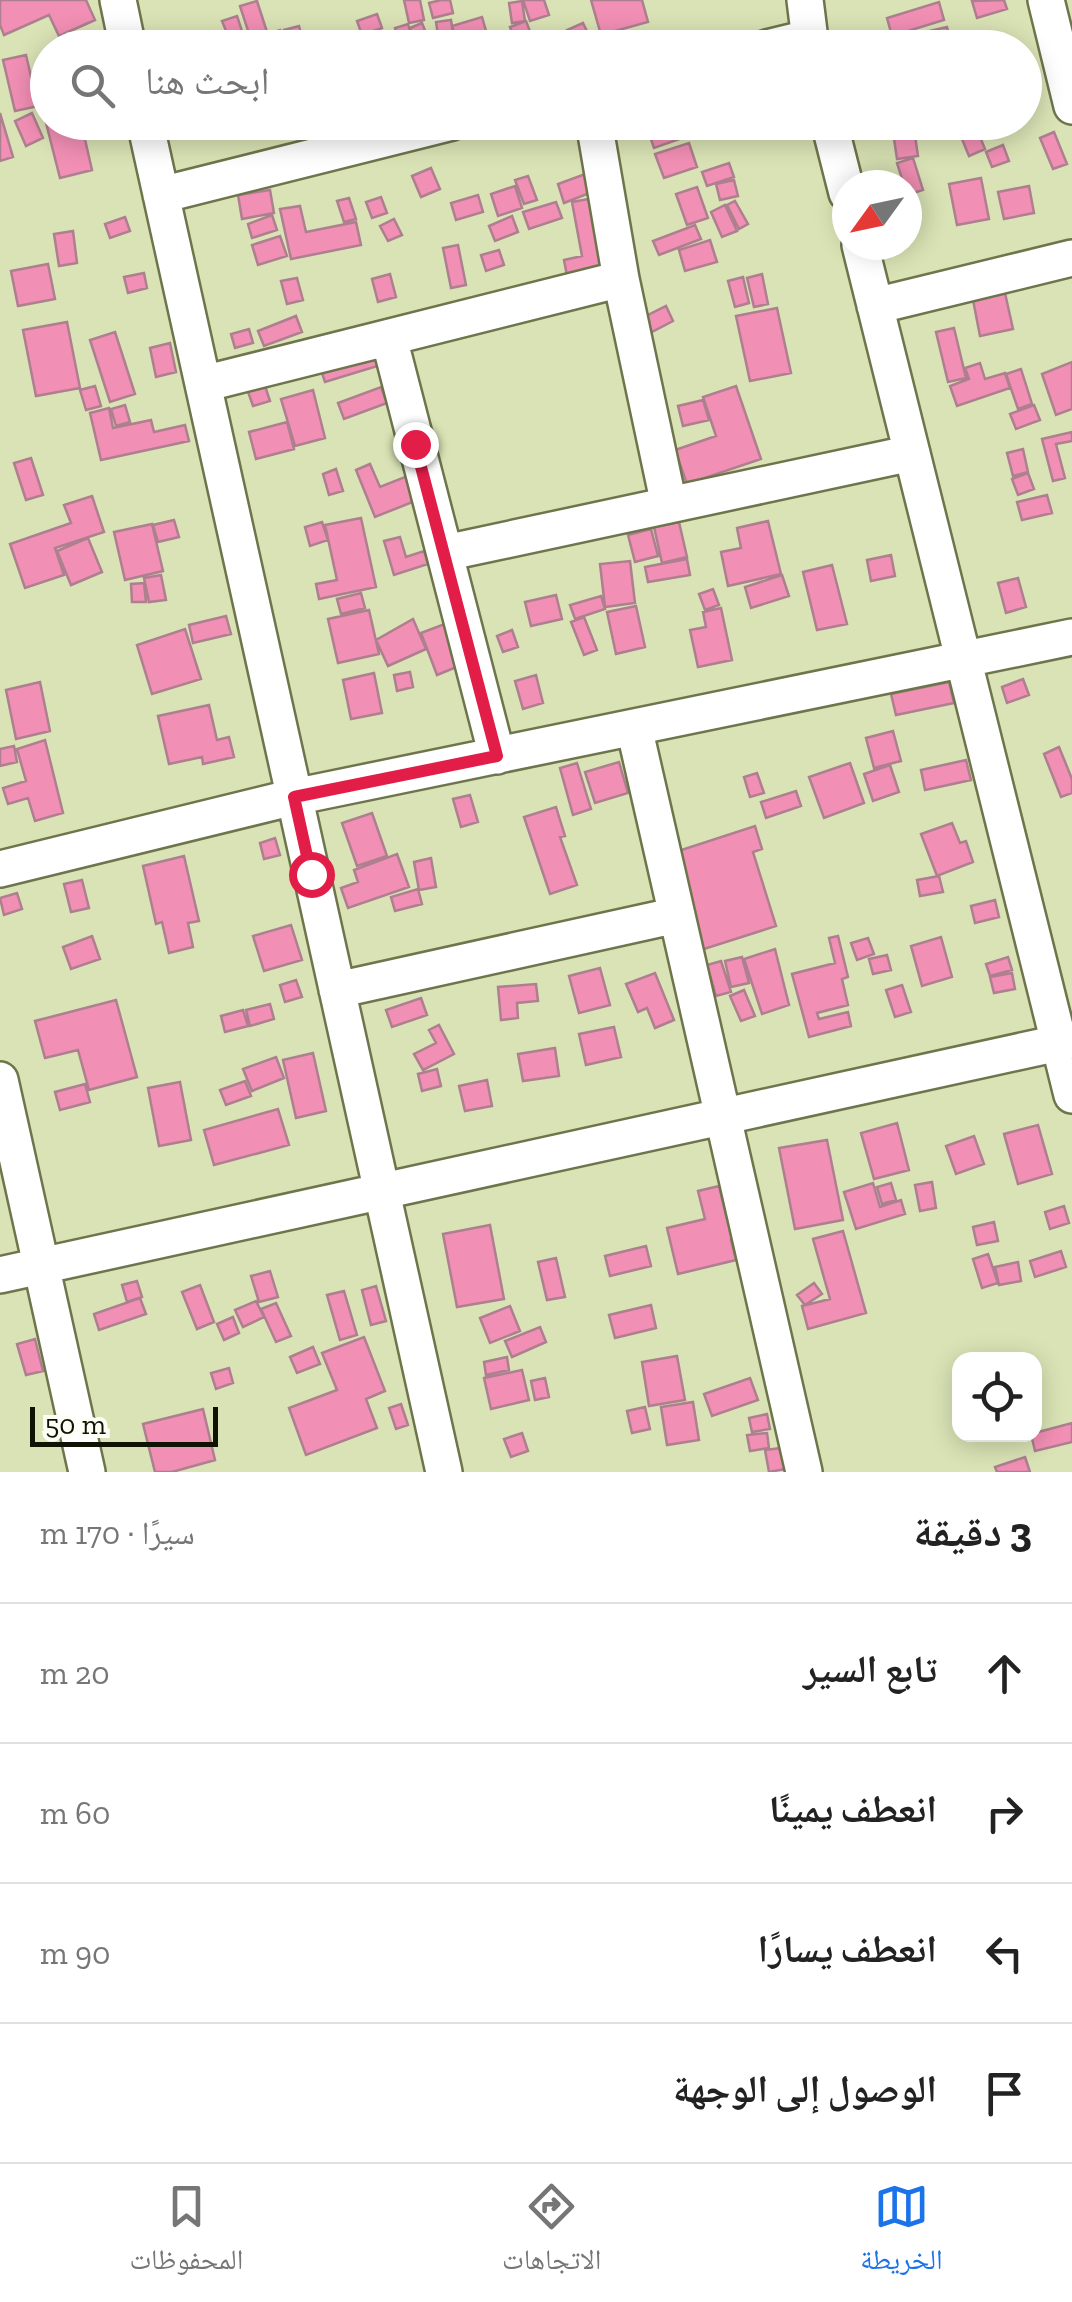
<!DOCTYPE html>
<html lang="ar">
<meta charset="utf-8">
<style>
:root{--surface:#fff;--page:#f6f6f6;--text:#222;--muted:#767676;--line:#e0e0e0;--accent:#1a73e8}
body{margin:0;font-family:"Zilla Slab","Noto Naskh Arabic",serif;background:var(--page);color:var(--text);direction:rtl}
.controls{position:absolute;right:30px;bottom:30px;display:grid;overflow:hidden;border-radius:20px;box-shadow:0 5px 25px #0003}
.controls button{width:90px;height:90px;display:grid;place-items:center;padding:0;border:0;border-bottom:2px solid var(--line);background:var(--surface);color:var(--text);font:50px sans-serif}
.compass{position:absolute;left:832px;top:170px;width:90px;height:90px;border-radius:50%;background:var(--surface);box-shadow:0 5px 25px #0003;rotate:237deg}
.scale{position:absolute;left:30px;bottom:25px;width:188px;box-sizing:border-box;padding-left:10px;border:5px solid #101203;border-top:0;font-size:28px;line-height:35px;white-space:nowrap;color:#101203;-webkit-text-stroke:8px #fdfff6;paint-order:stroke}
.stop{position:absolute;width:30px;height:30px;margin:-22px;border:8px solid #e11d48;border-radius:50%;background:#fff}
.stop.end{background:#e11d48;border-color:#fff;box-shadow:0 2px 10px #0008}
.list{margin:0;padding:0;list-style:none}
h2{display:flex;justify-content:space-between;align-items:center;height:130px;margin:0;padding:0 40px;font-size:42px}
h2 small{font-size:32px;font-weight:400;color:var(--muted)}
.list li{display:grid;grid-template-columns:65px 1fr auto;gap:30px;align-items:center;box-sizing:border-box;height:140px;padding:0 40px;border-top:2px solid var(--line)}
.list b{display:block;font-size:38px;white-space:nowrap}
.list em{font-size:32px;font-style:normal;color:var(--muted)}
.icon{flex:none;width:55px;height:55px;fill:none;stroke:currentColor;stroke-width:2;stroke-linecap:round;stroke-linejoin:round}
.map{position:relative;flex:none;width:1072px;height:1472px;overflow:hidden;direction:ltr}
.search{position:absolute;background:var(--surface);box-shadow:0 5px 25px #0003;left:30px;right:30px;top:30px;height:110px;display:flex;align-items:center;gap:25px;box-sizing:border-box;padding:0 35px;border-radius:55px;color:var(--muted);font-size:38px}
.sheet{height:690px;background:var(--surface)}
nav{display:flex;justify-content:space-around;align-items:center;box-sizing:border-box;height:140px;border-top:2px solid var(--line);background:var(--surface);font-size:28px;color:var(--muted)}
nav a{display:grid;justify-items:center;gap:5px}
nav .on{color:var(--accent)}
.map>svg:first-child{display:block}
</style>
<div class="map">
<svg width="1072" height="1472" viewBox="0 0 1072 1472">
<rect width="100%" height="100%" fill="#dae3b5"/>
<path fill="#f28fb4" stroke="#ad7f8f" stroke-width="2.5" d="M0,0h86l9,20 -36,16 -10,-21 -45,20 -4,-10z
M404,0h16l4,20 -15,3z
M441,0h9l3,13 -20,5 -4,-15z
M523,0h21l5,15 -19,6z
M591,0h51l6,22 -47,13z
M1004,0l3,9 -30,9 -5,-17z
M257,1l10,31 -17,5 -10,-31z
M522,1l3,20 -13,2 -3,-20z
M939,2l5,18 -52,16 -5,-18z
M377,14l5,14 -20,7 -5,-14z
M237,16l5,15 -14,5 -6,-15z
M482,17l9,31h-32l-7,-22z
M451,20l4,28h-15l-4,-26z
M526,21l8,21 -17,6 -7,-21z
M422,23l10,25h-14l-8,-20z
M583,23l12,25h-19l-9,-18z
M408,24l7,24h-15l-5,-20z
M299,26l6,22h-16l-5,-18z
M947,27l5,21h-37l-3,-13z
M280,30l5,14 -35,4 -2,-7z
M381,31l5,15 -27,2 -2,-10z
M26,55l7,30 15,-3v22l-33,7 -12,-51z
M0,113l13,44 -13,4z
M32,113l11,25 -17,8 -11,-25z
M48,114v8h33l11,48 -32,8 -16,-63z
M645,122h41l5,13 -37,13z
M955,122h19l11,27 -16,7z
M914,129l4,27 -21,3 -4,-27z
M1054,132l13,32 -14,5 -13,-31z
M689,143l8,24 -33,11 -9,-24z
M1003,145l6,16 -17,6 -6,-15z
M913,158l10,32 -16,5v-10h-3l-7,-22z
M729,163l5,14 -27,9 -5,-14z
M431,168l9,21 -19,8 -9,-21z
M585,174l7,18 -28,11 -6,-19z
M528,176l9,24 -13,4 -9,-24z
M981,178l8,41 -32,6 -8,-41z
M734,180l4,16 -18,4 -4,-16z
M515,186l7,22 -24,8 -7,-22z
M1029,186l5,27 -30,6 -6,-27z
M697,187l11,31 -21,7 -11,-31z
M270,190l4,23 -32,6 -4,-24z
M478,195l5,17 -27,8 -5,-17z
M381,197l6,16 -15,5 -6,-16z
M349,198l7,21 -12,3 -7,-21z
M594,198l13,71 -40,7 -3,-16 18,-4 -10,-54z
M735,201l13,23 -9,5 -12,-24z
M556,202l6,16 -33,11 -6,-17z
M725,205l12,26 -15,6 -11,-25z
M300,206l6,26 50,-10 5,23 -70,14 -11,-50z
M272,215l5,15 -25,8 -4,-14z
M512,216l6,16 -23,9 -6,-15z
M125,217l5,14 -20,7 -5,-14z
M394,219l8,16 -14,6 -8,-15z
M695,225l6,14 -42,16 -6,-14z
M73,231l4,32 -18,3 -5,-32z
M280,236l7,20 -29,9 -6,-20z
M710,240l7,22 -32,9 -6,-21z
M458,245l8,40 -15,3 -8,-40z
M499,250l5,15 -18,6 -5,-16z
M48,264l7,35 -37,7 -7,-35z
M144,273l3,15 -19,5 -4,-16z
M390,274l6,23 -18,5 -6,-23z
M762,274l6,30 -14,3 -7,-29z
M743,277l6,26 -14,4 -7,-26z
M297,278l6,22 -16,4 -6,-23z
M1005,293l8,36 -33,7 -7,-36z
M666,306l7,15 -27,14 -8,-15z
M777,308l14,65 -41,8 -14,-65z
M296,316l6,16 -38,14 -6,-15z
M67,322l13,66 -44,8 -13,-66z
M954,328l12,50 -18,4 -12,-50z
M249,329l4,14 -18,5 -4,-14z
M115,332l20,62 -25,8 -20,-62z
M170,343l6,29 -20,5 -6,-29z
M389,346l5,15 -69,21 -5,-15z
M1072,362v47l-16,6 -14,-41z
M980,363l5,16 20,-6 5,15 -53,18 -7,-20 19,-7 -4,-11z
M1021,369l11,35 -14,5 -12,-35z
M263,380l7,21 -17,5 -7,-20z
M95,386l6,20 -15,4 -6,-20z
M736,386l25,73 -74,25 -12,-34 41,-14 -13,-39z
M381,387l6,16 -43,16 -6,-16z
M313,390l12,48 -30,8 -14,-47z
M703,400l6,20 -26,6 -5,-20z
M125,405l5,17 -14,4 -5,-17z
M1034,405l6,15 -24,9 -6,-15z
M109,408l4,20 38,-8 3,12 31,-7 4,16 -88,19 -11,-47z
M287,422l7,27 -38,10 -7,-27z
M1072,432v9l-16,3 9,34 -12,3 -11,-42z
M1023,449l5,23 -15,4 -6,-23z
M31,458l12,37 -17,5 -12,-37z
M370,464l10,23 35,-14 10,24 -50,20 -19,-47z
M336,469l7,22 -14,4 -6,-21z
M1028,473l6,16 -16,6 -6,-16z
M1047,495l5,18 -30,7 -5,-18z
M92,496l12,36 -49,16 9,27 -39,13 -15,-44 61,-21 -7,-18z
M361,518l15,69 -57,12 -3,-15 21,-4 -12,-55z
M174,520l5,17 -21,5 -5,-17z
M768,521l13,53 -53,12 -7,-34 20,-4 -4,-20z
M322,522l6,18 -18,6 -5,-19z
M679,522l8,35 -25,6 -8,-36z
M152,524l11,47 -38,9 -11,-48z
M651,529l7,27 -23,6 -7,-27z
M400,537l6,20 18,-6 4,13 -34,11 -10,-34z
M88,538l14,34 -31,13 -14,-34z
M891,555l4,21 -24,5 -4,-21z
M687,559l3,16 -42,7 -3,-15z
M630,561l5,42 -30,4 -5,-43z
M832,565l15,59 -30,6 -14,-58z
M161,575l5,25 -17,2 -5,-24z
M782,575l7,21 -38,12 -6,-21z
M1018,578l8,29 -20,6 -8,-30z
M144,583l2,19h-14l-1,-18z
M713,589l6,16 -14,5 -6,-16z
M361,593l4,15 -24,6 -4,-15z
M556,595l6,24 -31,7 -6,-24z
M601,596l4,13 -30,10 -5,-14z
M636,606l9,41 -29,7 -9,-42z
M721,608l11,52 -34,7 -8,-37 16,-3 -3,-15z
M369,610l10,44 -41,9 -10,-44z
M226,616l5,18 -38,9 -4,-18z
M584,617l13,33 -13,5 -13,-33z
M413,619l13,30 -38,17 -12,-26z
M455,620l16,41 -34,14 -16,-42z
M185,629l16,50 -49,15 -15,-49z
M512,630l6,17 -15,5 -6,-16z
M410,672l3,15 -16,4 -3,-16z
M374,673l8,40 -31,6 -8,-39z
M536,675l7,28 -20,6 -8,-28z
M1023,679l6,16 -22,8 -5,-16z
M40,682l10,49 -34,8 -10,-49z
M949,682l5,21 -58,12 -5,-21z
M209,705l8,35 12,-3 5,20 -31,7 -1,-7 -33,7 -11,-48z
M893,731l8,30 -27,7 -8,-30z
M45,740l18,73 -28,8 -7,-23 -20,6 -5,-16 23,-7 -9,-32z
M14,746l3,16 -17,4v-17z
M1059,747l13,32v14l-11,4 -17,-43z
M966,760l5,20 -46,10 -4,-20z
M619,762l9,31 -33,10 -10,-31z
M577,763l14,46 -18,6 -13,-47z
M850,763l14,40 -40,15 -15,-41z
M890,765l9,27 -26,9 -9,-27z
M757,773l7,20 -14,4 -6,-20z
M796,791l5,15 -35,12 -5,-16z
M470,795l8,27 -17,5 -8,-28z
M556,807l9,29 -5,1 17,48 -27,9 -26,-77z
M372,813l15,43 -30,10 -15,-43z
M952,823l8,20 6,-2 7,21 -36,14 -16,-42z
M755,826l7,23 -9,3 23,74 -75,24 -32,-96z
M275,838l5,17 -16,4 -4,-16z
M397,854l12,33 -61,21 -7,-20 17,-6 -4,-12z
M184,856l15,65 -11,2 5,24 -24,6 -7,-31 -6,2 -13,-58z
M431,858l5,29 -17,3 -5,-28z
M939,876l4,16 -23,4 -3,-16z
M82,880l7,28 -18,4 -7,-28z
M418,889l4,15 -27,7 -4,-14z
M17,893l5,16 -18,6 -4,-17z
M995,900l4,17 -24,6 -4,-17z
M291,925l11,35 -38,11 -11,-35z
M92,936l8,23 -29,10 -8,-22z
M838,936l10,41 -6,2 6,26 -31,8 2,6 29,-7 3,14 -42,11 -17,-63 43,-11 -6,-25z
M941,937l11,40 -30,9 -11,-40z
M868,938l6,16 -17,6 -6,-17z
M775,949l14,56 -27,9 -18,-55z
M887,955l4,15 -18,4 -4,-15z
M742,957l7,26 -18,4 -6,-26z
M1008,957l4,13 -22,6 -4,-12z
M721,961l10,31 -15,4 -9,-31z
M600,968l10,37 -31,8 -10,-37z
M655,973l19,47 -19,8 -8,-20 -9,4 -12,-28z
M1012,973l3,16 -21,4 -4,-16z
M296,980l6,17 -17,5 -5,-17z
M536,984l2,17 -21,2 1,15 -17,2 -3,-33z
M902,985l9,27 -16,5 -9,-27z
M744,990l11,26 -14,5 -11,-25z
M421,998l6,17 -35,12 -6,-17z
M116,1000l21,77 -48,13 -11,-40 -33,8 -10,-37z
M270,1004l4,15 -24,7 -4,-16z
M243,1010l5,16 -23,6 -4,-16z
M439,1025l15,29 -31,16 -9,-16 22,-11 -7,-13z
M614,1027l7,30 -35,8 -7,-31z
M555,1048l4,28 -36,5 -5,-27z
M313,1053l13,58 -30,7 -13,-58z
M276,1057l8,21 -32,13 -9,-22z
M437,1069l4,17 -19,5 -4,-17z
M487,1080l5,26 -27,5 -6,-25z
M245,1081l6,15 -25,9 -6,-15z
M180,1082l11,58 -32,6 -11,-58z
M85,1084l5,18 -30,8 -5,-18z
M278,1109l11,36 -75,20 -10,-35z
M897,1123l12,47 -35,9 -13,-46z
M1038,1125l14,49 -34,10 -14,-50z
M974,1136l10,28 -28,10 -10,-28z
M827,1140l16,80 -48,9 -16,-81z
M932,1182l4,26 -16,3 -5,-26z
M873,1183l7,24 21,-7 4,14 -49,15 -12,-37z
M891,1183l5,17 -14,4 -5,-17z
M719,1186l8,33 10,-2 5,20 -11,3 5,20 -58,14 -11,-46 38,-9 -7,-28z
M1064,1206l5,17 -19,6 -5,-17z
M994,1222l4,19 -21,4 -4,-18z
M490,1225l14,74 -47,8 -14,-73z
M843,1231l23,82 -58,16 -6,-23 28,-7 -17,-60z
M646,1246l5,20 -41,10 -5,-20z
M1061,1251l5,16 -31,10 -5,-16z
M988,1254l10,29 -16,5 -9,-29z
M556,1258l9,39 -18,3 -9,-38z
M1018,1262l3,19 -22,4 -4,-18z
M270,1271l8,26 -19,5 -8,-26z
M137,1281l5,16 -15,5 -5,-17z
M814,1283l8,11 -17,11 -8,-10z
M200,1285l14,37 -17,7 -15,-37z
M376,1286l10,35 -15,4 -9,-35z
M344,1291l13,44 -17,5 -13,-45z
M140,1298l6,16 -47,16 -5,-16z
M256,1301l8,16 -21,10 -8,-17z
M276,1303l15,33 -15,6 -15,-33z
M651,1305l5,23 -41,10 -6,-23z
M510,1306l10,25 -30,12 -10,-25z
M233,1317l6,16 -15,7 -7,-16z
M540,1327l6,15 -34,15 -7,-16z
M364,1337l21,54 -19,8 11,29 -71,27 -17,-47 48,-18 -15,-37z
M35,1339l8,32 -17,4 -9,-31z
M313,1347l7,17 -23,9 -7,-16z
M677,1356l8,44 -36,6 -7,-44z
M507,1357l2,13 -23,5 -2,-13z
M229,1368l4,15 -17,6 -5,-16z
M522,1370l7,30 -38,9 -7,-31z
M545,1378l4,19 -14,3 -4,-19z
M750,1378l8,22 -46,16 -8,-22z
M693,1402l6,38 -32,5 -6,-38z
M401,1404l7,21 -12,4 -7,-21z
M645,1407l5,22 -18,4 -5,-22z
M203,1409l12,51 -43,12h-17l-12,-48z
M767,1414l3,15 -18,3 -3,-14z
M1072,1423v19l-37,9 -4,-17z
M522,1433l6,18 -17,6 -7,-18z
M767,1433l2,15 -19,3 -3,-16z
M781,1448l4,21 -16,3 -4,-22z
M1025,1457l5,15h-33l-2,-5z"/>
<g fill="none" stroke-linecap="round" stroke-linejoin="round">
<defs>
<path id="minor" d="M118,0l10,48
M805,0l6,48
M1046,0l26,106
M767,48l41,-10
M145,122l299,1350
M594,122l27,157 48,226
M829,122l18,71
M161,195l291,-73
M860,245l212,850
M875,306l197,-48
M389,338l108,418
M203,384l418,-105
M445,553l467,-100
M634,727l170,745
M0,869l294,-72 778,-160
M337,990l340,-75
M0,1080l87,392
M0,1275l1072,-235"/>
</defs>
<use href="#minor" stroke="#6e754c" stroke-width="40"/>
<use href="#minor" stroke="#fff" stroke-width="35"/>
</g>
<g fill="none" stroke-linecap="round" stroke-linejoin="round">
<path stroke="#e11d48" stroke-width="12" d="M311,874l-17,-77 203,-41 -82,-312"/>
</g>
</svg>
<div class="controls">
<button><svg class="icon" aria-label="locate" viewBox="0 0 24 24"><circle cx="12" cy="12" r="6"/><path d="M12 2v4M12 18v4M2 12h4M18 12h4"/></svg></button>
</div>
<svg class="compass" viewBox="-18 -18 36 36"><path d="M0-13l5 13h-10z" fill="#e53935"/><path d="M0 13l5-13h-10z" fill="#767676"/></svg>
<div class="scale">50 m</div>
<div class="stop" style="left:311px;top:874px"></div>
<div class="stop end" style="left:415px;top:444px"></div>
<div class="search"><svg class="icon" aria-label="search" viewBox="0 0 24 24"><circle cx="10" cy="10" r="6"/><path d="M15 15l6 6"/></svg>ابحث هنا</div>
</div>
<section class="sheet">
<h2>3 دقيقة<small>سيرًا · 170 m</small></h2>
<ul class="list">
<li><svg class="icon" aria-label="ahead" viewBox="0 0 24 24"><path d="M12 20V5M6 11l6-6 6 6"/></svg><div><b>تابع السير</b></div><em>20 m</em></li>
<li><svg class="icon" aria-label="right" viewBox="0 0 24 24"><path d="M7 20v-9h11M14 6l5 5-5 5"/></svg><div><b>انعطف يمينًا</b></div><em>60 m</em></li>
<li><svg class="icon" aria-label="left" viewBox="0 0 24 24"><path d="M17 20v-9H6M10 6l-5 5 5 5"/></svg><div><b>انعطف يسارًا</b></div><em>90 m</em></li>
<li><svg class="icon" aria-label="arrive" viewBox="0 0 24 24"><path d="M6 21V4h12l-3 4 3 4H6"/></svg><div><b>الوصول إلى الوجهة</b></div></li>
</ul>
</section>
<nav>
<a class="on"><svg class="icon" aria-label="map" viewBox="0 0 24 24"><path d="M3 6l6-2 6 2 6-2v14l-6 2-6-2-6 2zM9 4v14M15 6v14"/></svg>الخريطة</a>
<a><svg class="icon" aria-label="directions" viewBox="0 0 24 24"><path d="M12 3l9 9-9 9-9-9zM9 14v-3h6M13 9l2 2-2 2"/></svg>الاتجاهات</a>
<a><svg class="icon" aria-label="saved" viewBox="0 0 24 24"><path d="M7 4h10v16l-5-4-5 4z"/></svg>المحفوظات</a>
</nav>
